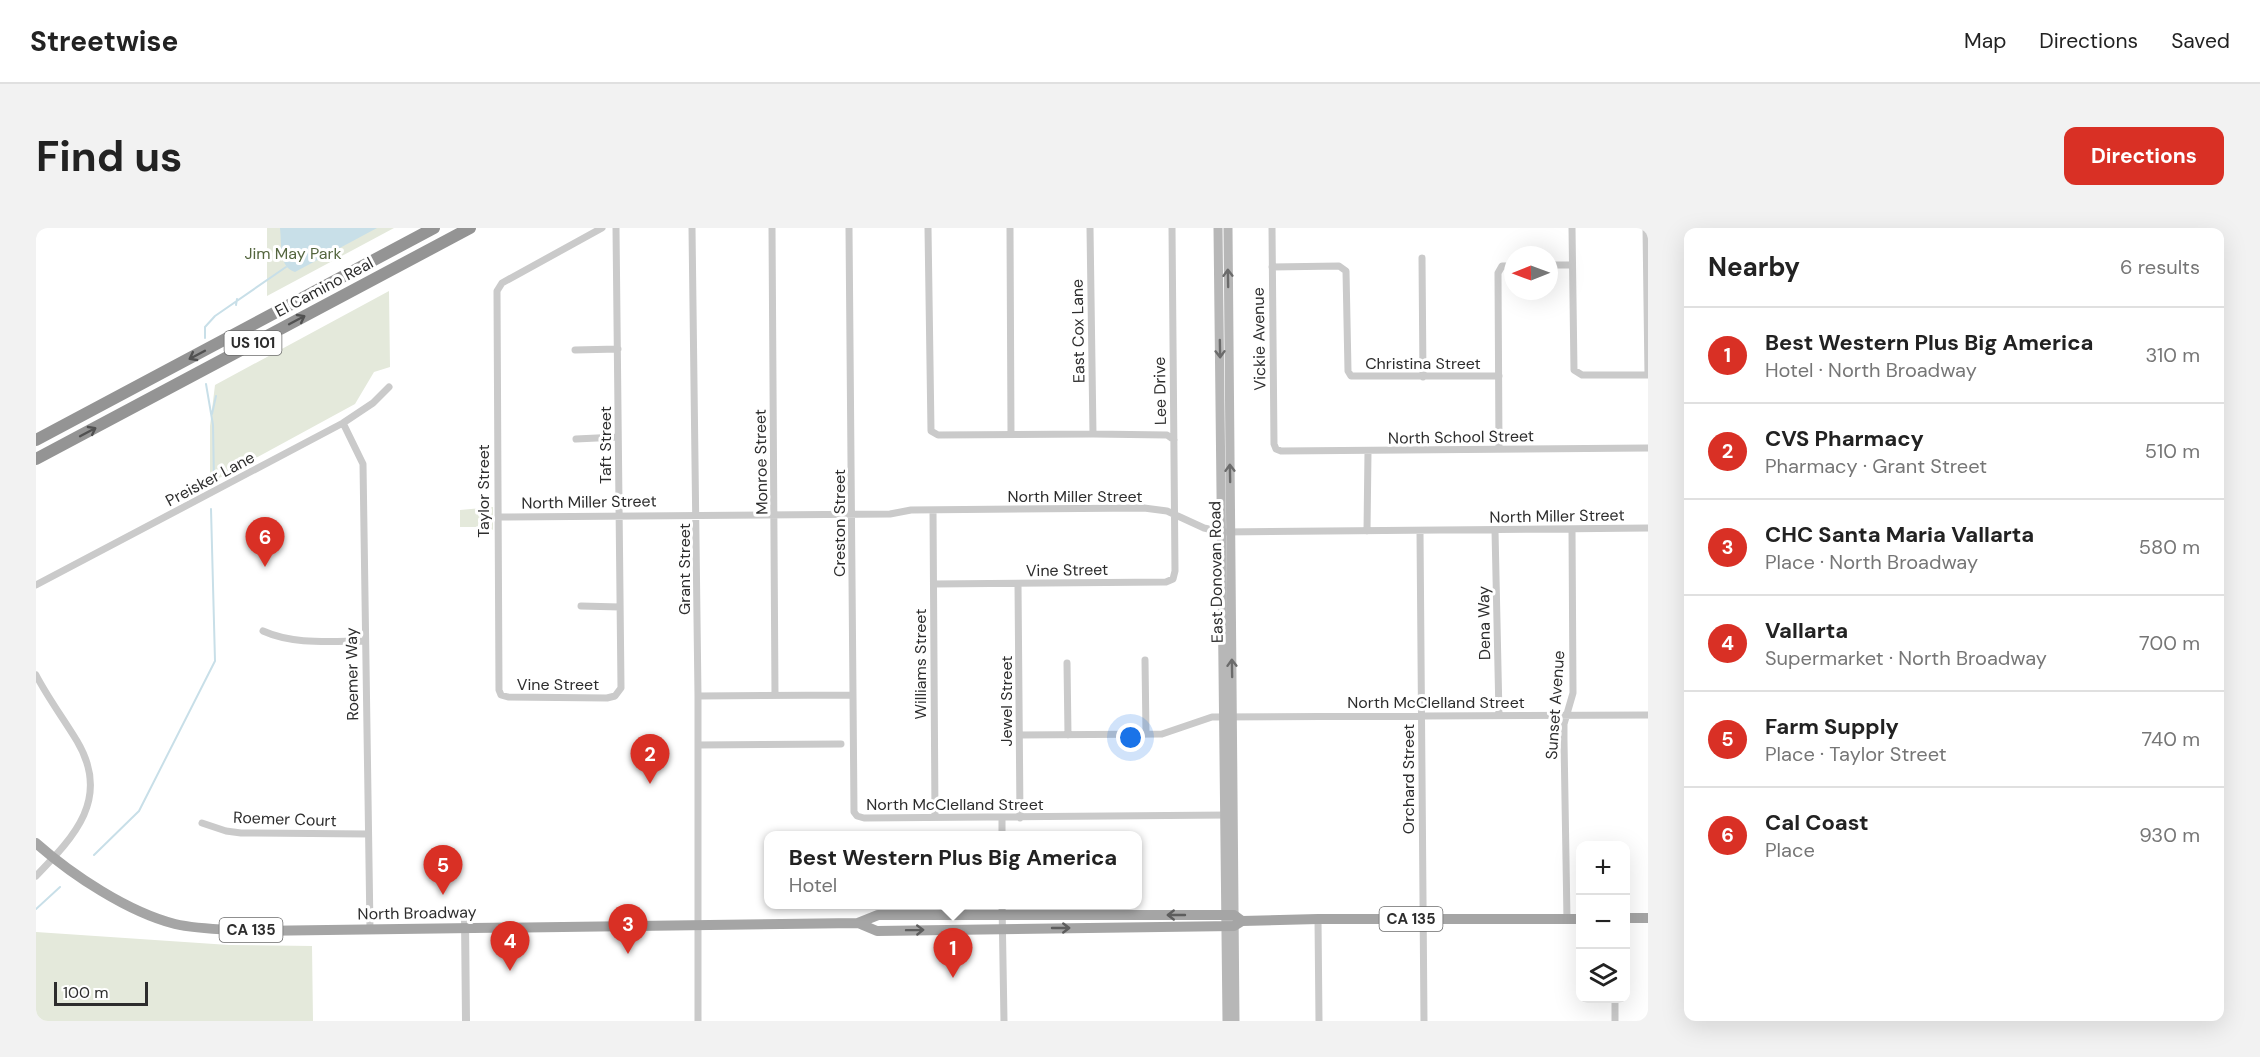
<!DOCTYPE html>
<meta charset="utf-8">
<style>
:root{--surface:#fff;--page:#f2f2f2;--text:#222;--muted:#767676;--line:#e0e0e0;--accent:#d93025}
body{margin:0;font-family:"DM Sans",sans-serif;background:var(--page);color:var(--text)}
.controls{position:absolute;right:18px;bottom:18px;display:grid;overflow:hidden;border-radius:12px;box-shadow:0 6px 24px #0002}
.controls button{width:54px;height:54px;display:grid;place-items:center;padding:0;border:0;border-bottom:2px solid var(--line);background:var(--surface);color:var(--text);font:30px sans-serif}
.compass{position:absolute;left:1468px;top:18px;width:54px;height:54px;border-radius:50%;background:var(--surface);box-shadow:0 6px 24px #0002;rotate:269deg}
.scale{position:absolute;left:18px;bottom:15px;width:94px;box-sizing:border-box;padding-left:6px;border:3px solid #2d2d2d;border-top:0;font-size:16px;line-height:21px;white-space:nowrap;color:#2d2d2d;-webkit-text-stroke:4px #fff;paint-order:stroke}
.you{position:absolute;left:1095px;top:510px;width:21px;height:21px;margin:-15px;border:4px solid #fff;border-radius:50%;background:#1a73e8;box-shadow:0 0 0 9px #1a73e833}
.badge{display:grid;place-items:center;width:39px;height:39px;border-radius:50%;background:var(--accent);color:#fff;font-size:20px;font-weight:700}
.pin{position:absolute;translate:-50% -50px;filter:drop-shadow(0 2px 3px #0008)}
.pin::after{content:'';position:absolute;top:32px;width:21px;height:18px;background:inherit;clip-path:polygon(0 0,100% 0,50% 100%)}
.popup{position:absolute;left:728px;top:603px;width:378px;height:78px;box-sizing:border-box;display:grid;place-content:center;border-radius:12px;background:var(--surface);filter:drop-shadow(0 2px 4px #0005);font-size:20px;white-space:nowrap;color:var(--muted)}
.popup b{font-size:22px;color:var(--text)}
.popup::after{content:'';position:absolute;left:50%;top:100%;margin-left:-12px;border:12px solid transparent;border-top-color:var(--surface)}
.list{margin:0;padding:0;list-style:none}
h2{display:flex;justify-content:space-between;align-items:center;height:78px;margin:0;padding:0 24px;font-size:26px}
h2 small{font-size:20px;font-weight:400;color:var(--muted)}
.list li{display:grid;grid-template-columns:39px 1fr auto;gap:18px;align-items:center;box-sizing:border-box;height:96px;padding:0 24px;border-top:2px solid var(--line)}
.list b{display:block;font-size:22px;white-space:nowrap}
.list p{margin:0;font-size:20px;white-space:nowrap;color:var(--muted)}
.list em{font-size:20px;font-style:normal;color:var(--muted)}
.icon{flex:none;width:33px;height:33px;fill:none;stroke:currentColor;stroke-width:2;stroke-linecap:round;stroke-linejoin:round}
.map{position:relative;flex:none;width:1612px;height:793px;overflow:hidden;border-radius:12px}
header{display:flex;align-items:center;gap:36px;box-sizing:border-box;height:84px;padding:0 30px;background:var(--surface);border-bottom:2px solid var(--line)}
header strong{font-size:28px}
nav{display:flex;gap:33px;margin-inline-start:auto;font-size:21px}
.intro{display:flex;align-items:center;justify-content:space-between;box-sizing:border-box;height:144px;padding:0 36px}
h1{margin:0;font-size:42px}
.button{padding:15px 27px;border-radius:12px;background:var(--accent);color:#fff;font-size:21px;font-weight:700}
main{display:flex;gap:36px;padding:0 36px}
aside{flex:1;background:var(--surface);border-radius:12px;box-shadow:0 6px 24px #0002}
.map>svg:first-child{display:block}
</style>
<header>
<strong>Streetwise</strong>
<nav><a>Map</a><a>Directions</a><a>Saved</a></nav>
</header>
<div class="intro"><h1>Find us</h1><a class="button">Directions</a></div>
<main>
<div class="map">
<svg width="1612" height="793" viewBox="0 0 1612 793">
<rect width="100%" height="100%" fill="#fff"/>
<path fill="#e4e9db" d="M231,0h127l-127,68z
M353,63l1,76 -16,5 -19,32 -145,79v-57l5,-41z
M457,279v23l-4,-3h-29v-17z
M0,704l193,13 83,1 1,75h-277z"/>
<path fill="#c8dfe8" d="M244,0h97l-82,44c-17,-5 -13,-28 -15,-44z"/>
<g fill="none" stroke-linecap="round" stroke-linejoin="round">
<path stroke="#c8dfe8" stroke-width="2" d="M200,77l1,-6
M169,110v-11l10,-11 71,-49
M170,156l7,41 1,56
M176,186l4,-18
M58,627l45,-44 76,-150 -4,-152
M0,681l24,-22"/>
<path stroke="#cacaca" stroke-width="7" d="M566,0l-100,55 -5,8 2,399 2,5 7,2 99,1 8,-2 6,-8 -5,-460
M656,0l6,468v325
M736,0l3,467
M813,0l5,584 3,4 7,2 364,-3
M892,0l3,203 7,4 155,-1 74,1 7,5
M974,0l1,206
M1054,0l3,206
M1236,0l2,216 2,5 5,2 367,-3
M1536,0l2,142 8,5h66
M1610,0l2,147
M1386,30l1,119
M1513,37h23
M1236,39l67,-1 7,5 2,100 3,5h148
M539,122l43,-1
M307,195l20,41 7,465
M540,211l42,-2
M1463,221l-1,-176 4,-7h11
M897,282l2,307
M462,289l392,-3 21,-4 233,-2 23,3 37,17 18,4 426,-4
M1459,302l4,185
M1331,303l1,-79
M1384,303l4,490
M898,356l232,-2 7,-3 2,-8 -3,-343
M982,356l2,234
M0,357l307,-162 30,-20 16,-16
M545,378l39,1
M227,403c31,14 68,10 102,10
M1109,432l1,74
M1031,435l1,72
M0,447c12,23 27,43 41,66 34,57 -2,95 -41,135
M662,468l155,-1
M984,507l142,-1 50,-17 436,-2
M662,517l143,-1
M966,590v18
M166,595l24,8 15,2 127,1
M966,676l2,117
M1282,691l1,102
M1531,691l-3,-179v-16l9,-31 -1,-164
M1579,770v23"/>
<path stroke="#cacaca" stroke-width="8" d="M429,690l1,103"/>
<path stroke="#b7b7b7" stroke-width="9" d="M1182,0l9,793
M1192,0l7,793"/>
<path stroke="#a5a5a5" stroke-width="10" d="M0,615c36,32 92,69 139,81 25,6 54,5 79,7l604,-8 20,-8h356l8,6
M1590,690h22
M822,695l19,8 357,-5 8,-5 76,-2h262"/>
<path stroke="#949494" stroke-width="12" d="M0,212l398,-212
M0,231l434,-231"/>
</g>
<defs><path id="oneway-shaft" d="M-6 0H5M1.5-3L5.5 0L1.5 3" fill="none" stroke-width="1.6" stroke-linecap="round" stroke-linejoin="round" transform="scale(1.5)"/></defs>
<g stroke="#6b6b6b">
<use href="#oneway-shaft" transform="translate(1192 50) rotate(-91)"/>
<use href="#oneway-shaft" transform="translate(1184 121) rotate(89)"/>
<use href="#oneway-shaft" transform="translate(1194 245) rotate(-91)"/>
<use href="#oneway-shaft" transform="translate(1196 440) rotate(-91)"/>
</g>
<g stroke="#515151">
<use href="#oneway-shaft" transform="translate(261 92) rotate(-28)"/>
<use href="#oneway-shaft" transform="translate(161 127) rotate(152)"/>
<use href="#oneway-shaft" transform="translate(52 204) rotate(-28)"/>
</g>
<g stroke="#5d5d5d">
<use href="#oneway-shaft" transform="translate(1140 687) rotate(180)"/>
<use href="#oneway-shaft" transform="translate(1025 700)"/>
<use href="#oneway-shaft" transform="translate(879 702) rotate(-1)"/>
</g>
<g text-anchor="middle" dominant-baseline="central" stroke-width="6" stroke-linejoin="round" paint-order="stroke">
<g fill="#fff" stroke="#6c6c6c" stroke-width="1.5">
<rect x="188.5" y="103" width="57" height="24" rx="4.5"/>
<rect x="1343.5" y="679" width="63" height="24" rx="4.5"/>
<rect x="183.5" y="690" width="63" height="24" rx="4.5"/>
</g>
<g font-size="15" font-weight="bold" fill="#2d2d2d">
<text x="217" y="115">US 101</text>
<text x="1375" y="691">CA 135</text>
<text x="215" y="702">CA 135</text>
</g>
<g font-size="16" fill="#54653e" stroke="#fff">
<text x="257" y="25">Jim May Park</text>
</g>
<g font-size="16" fill="#2d2d2d" stroke="#fff">
<text transform="translate(288 59) rotate(-28)">El Camino Real</text>
<text transform="translate(1042 103) rotate(-91)">East Cox Lane</text>
<text transform="translate(1223 111) rotate(-91)">Vickie Avenue</text>
<text x="1387" y="135">Christina Street</text>
<text transform="translate(1124 163) rotate(-91)">Lee Drive</text>
<text transform="translate(1425 209) rotate(-1)">North School Street</text>
<text transform="translate(569 217) rotate(-90)">Taft Street</text>
<text transform="translate(725 234) rotate(-91)">Monroe Street</text>
<text transform="translate(174 251) rotate(-28)">Preisker Lane</text>
<text transform="translate(447 263) rotate(-90)">Taylor Street</text>
<text x="1039" y="268">North Miller Street</text>
<text transform="translate(553 274) rotate(-1)">North Miller Street</text>
<text transform="translate(1521 288) rotate(-1)">North Miller Street</text>
<text transform="translate(803 295) rotate(-90)">Creston Street</text>
<text transform="translate(648 341) rotate(-90)">Grant Street</text>
<text transform="translate(1031 342) rotate(-1)">Vine Street</text>
<text transform="translate(1180 344) rotate(-91)">East Donovan Road</text>
<text transform="translate(1448 395) rotate(-91)">Dena Way</text>
<text transform="translate(884 436) rotate(-90)">Williams Street</text>
<text transform="translate(316 446) rotate(-91)">Roemer Way</text>
<text x="522" y="456">Vine Street</text>
<text transform="translate(970 473) rotate(-90)">Jewel Street</text>
<text x="1400" y="474">North McClelland Street</text>
<text transform="translate(1519 477) rotate(-86)">Sunset Avenue</text>
<text transform="translate(1372 551) rotate(-90)">Orchard Street</text>
<text x="919" y="576">North McClelland Street</text>
<text transform="translate(249 591) rotate(2)">Roemer Court</text>
<text transform="translate(381 685) rotate(-1)">North Broadway</text>
</g>
</g>
</svg>
<div class="controls">
<button>+</button>
<button>−</button>
<button><svg class="icon" aria-label="layers" viewBox="0 0 24 24"><path d="M12 4l9 5-9 5-9-5zM3 14l9 5 9-5"/></svg></button>
</div>
<svg class="compass" viewBox="-18 -18 36 36"><path d="M0-13l5 13h-10z" fill="#e53935"/><path d="M0 13l5-13h-10z" fill="#767676"/></svg>
<div class="scale">100 m</div>
<div class="you"></div>
<div class="pin badge" style="left:917px;top:750px">1</div>
<div class="popup"><b>Best Western Plus Big America</b>Hotel</div>
<div class="pin badge" style="left:614px;top:556px">2</div>
<div class="pin badge" style="left:592px;top:726px">3</div>
<div class="pin badge" style="left:474px;top:743px">4</div>
<div class="pin badge" style="left:407px;top:667px">5</div>
<div class="pin badge" style="left:229px;top:339px">6</div>
</div>
<aside>
<h2>Nearby<small>6 results</small></h2>
<ul class="list">
<li><span class="badge">1</span><div><b>Best Western Plus Big America</b><p>Hotel · North Broadway</p></div><em>310 m</em></li>
<li><span class="badge">2</span><div><b>CVS Pharmacy</b><p>Pharmacy · Grant Street</p></div><em>510 m</em></li>
<li><span class="badge">3</span><div><b>CHC Santa Maria Vallarta</b><p>Place · North Broadway</p></div><em>580 m</em></li>
<li><span class="badge">4</span><div><b>Vallarta</b><p>Supermarket · North Broadway</p></div><em>700 m</em></li>
<li><span class="badge">5</span><div><b>Farm Supply</b><p>Place · Taylor Street</p></div><em>740 m</em></li>
<li><span class="badge">6</span><div><b>Cal Coast</b><p>Place</p></div><em>930 m</em></li>
</ul>
</aside>
</main>
